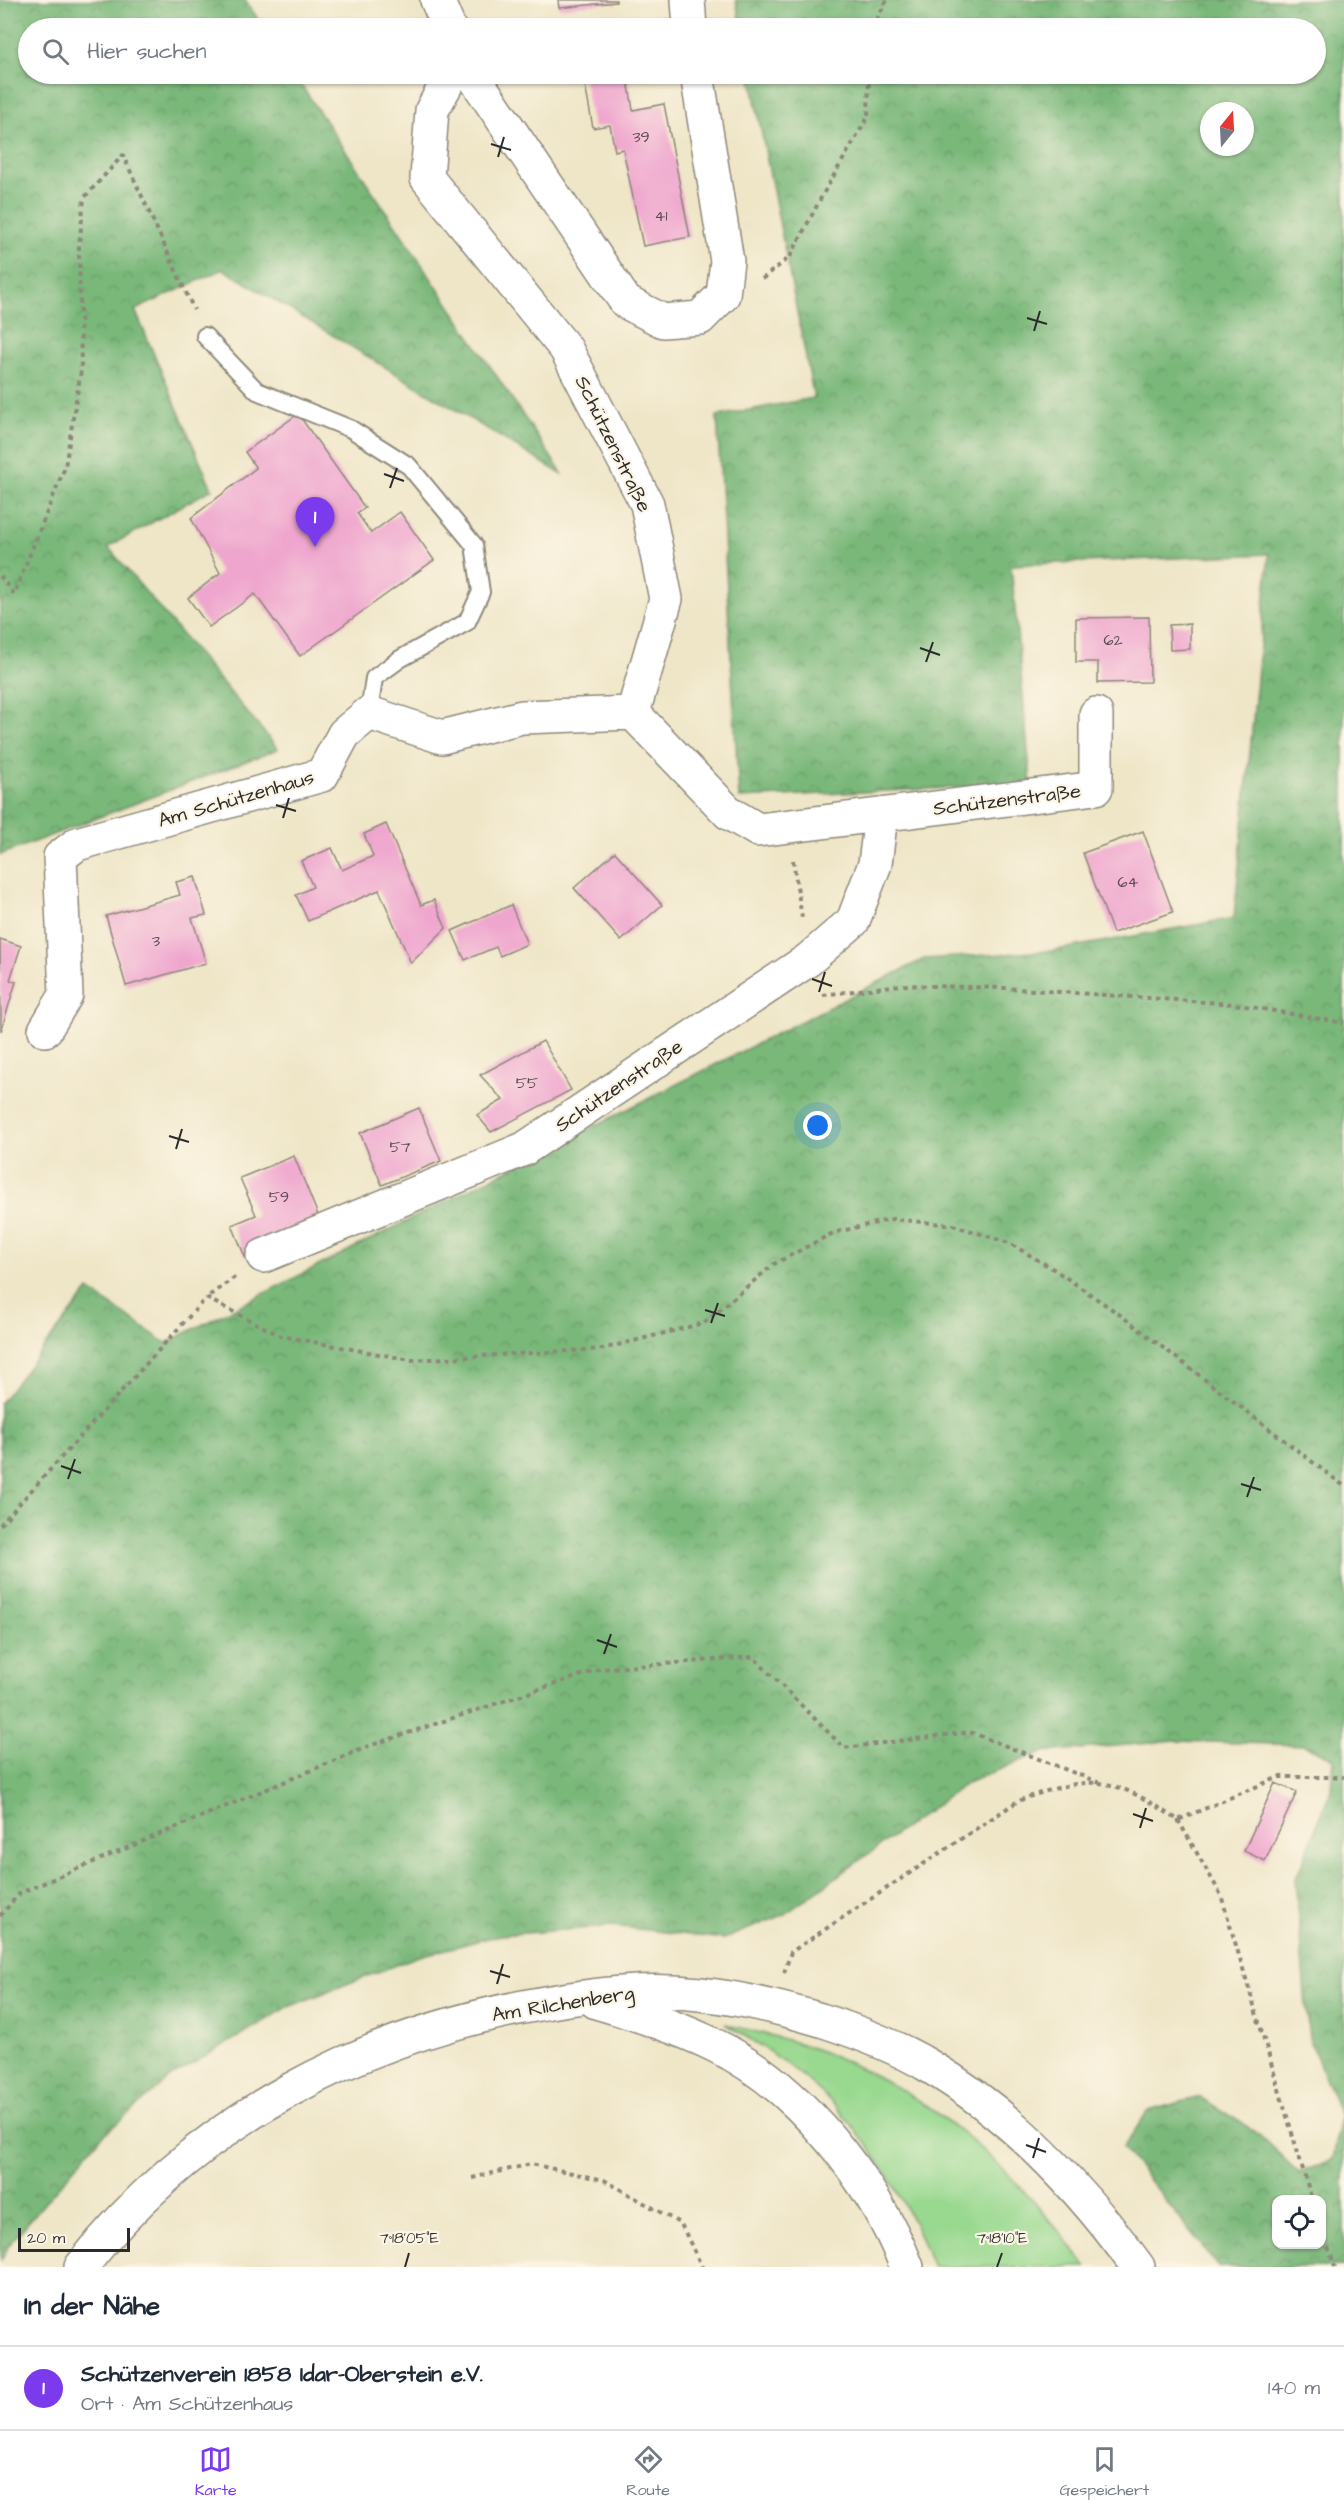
<!DOCTYPE html>
<html lang="de">
<meta charset="utf-8">
<style>
:root{--surface:#fff;--page:#f2f2f3;--text:#1f2937;--muted:#747a83;--line:#e0e1e3;--accent:#7c3aed}
body{margin:0;font-family:"Architects Daughter",sans-serif;background:var(--page);color:var(--text)}
.controls{position:absolute;right:18px;bottom:18px;display:grid;overflow:hidden;border-radius:12px;box-shadow:0 2px 4px #0004}
.controls button{width:54px;height:54px;display:grid;place-items:center;padding:0;border:0;border-bottom:2px solid var(--line);background:var(--surface);color:var(--text);font:30px sans-serif}
.compass{position:absolute;left:1200px;top:102px;width:54px;height:54px;border-radius:50%;background:var(--surface);box-shadow:0 2px 4px #0004;rotate:18deg}
.scale{position:absolute;left:18px;bottom:15px;width:112px;box-sizing:border-box;padding-left:6px;border:3px solid #2b2b2b;border-top:0;font-size:16px;line-height:21px;white-space:nowrap;color:#2b2b2b;-webkit-text-stroke:4px #fcf5e5;paint-order:stroke}
.you{position:absolute;left:818px;top:1126px;width:21px;height:21px;margin:-15px;border:4px solid #fff;border-radius:50%;background:#1a73e8;box-shadow:0 0 0 9px #1a73e833}
.badge{display:grid;place-items:center;width:39px;height:39px;border-radius:50%;background:var(--accent);color:#fff;font-size:20px;font-weight:700}
.pin{position:absolute;translate:-50% -50px;filter:drop-shadow(0 2px 3px #0008)}
.pin::after{content:'';position:absolute;top:32px;width:21px;height:18px;background:inherit;clip-path:polygon(0 0,100% 0,50% 100%)}
.list{margin:0;padding:0;list-style:none}
h2{display:flex;justify-content:space-between;align-items:center;height:78px;margin:0;padding:0 24px;font-size:26px}
h2 small{font-size:20px;font-weight:400;color:var(--muted)}
.list li{display:grid;grid-template-columns:39px 1fr auto;gap:18px;align-items:center;box-sizing:border-box;height:84px;padding:0 24px;border-top:2px solid var(--line)}
.list b{display:block;font-size:22px;white-space:nowrap}
.list p{margin:0;font-size:20px;white-space:nowrap;color:var(--muted)}
.list em{font-size:20px;font-style:normal;color:var(--muted)}
.icon{flex:none;width:33px;height:33px;fill:none;stroke:currentColor;stroke-width:2;stroke-linecap:round;stroke-linejoin:round}
.map{position:relative;flex:none;width:1344px;height:2267px;overflow:hidden}
.search{position:absolute;background:var(--surface);box-shadow:0 2px 4px #0004;left:18px;right:18px;top:18px;height:66px;display:flex;align-items:center;gap:15px;box-sizing:border-box;padding:0 21px;border-radius:33px;color:var(--muted);font-size:22px}
.sheet{height:162px;background:var(--surface)}
nav{display:flex;justify-content:space-around;align-items:center;box-sizing:border-box;height:84px;border-top:2px solid var(--line);background:var(--surface);font-size:16px;color:var(--muted)}
nav a{display:grid;justify-items:center;gap:3px}
nav .on{color:var(--accent)}
.map>svg:first-child{display:block}
</style>
<div class="map">
<svg width="1344" height="2267" viewBox="0 0 1344 2267">
<defs>
<pattern id="forest-crowns" width="20" height="18" patternUnits="userSpaceOnUse" patternTransform="scale(1.5)"><rect width="20" height="18" fill="#7ab87a"/><path d="M2 6a3 3 0 1 1 6 0M12 15a3 3 0 1 1 6 0" fill="none" stroke="#649664"/></pattern>
</defs>
<rect width="100%" height="100%" fill="#fcf5e5"/>
<filter id="ink" filterUnits="userSpaceOnUse"><feTurbulence type="fractalNoise" baseFrequency=".0167" numOctaves="2"/><feDisplacementMap in="SourceGraphic" scale="12" xChannelSelector="R" yChannelSelector="G"/><feConvolveMatrix kernelMatrix="1 2 1 2 8 2 1 2 1" color-interpolation-filters="sRGB"/></filter>
<filter id="wash" filterUnits="userSpaceOnUse"><feTurbulence type="fractalNoise" baseFrequency=".008" numOctaves="4" result="noise"/><feDisplacementMap in="SourceGraphic" scale="24" xChannelSelector="R" yChannelSelector="G"/><feGaussianBlur stdDeviation="1.35" result="paint"/><feColorMatrix in="noise" values="0 0 0 0 0 0 0 0 0 0 0 0 0 0 0 0 0 1.4 0 .05"/><feComposite in="paint" operator="in"/></filter>
<g filter="url(#wash)">
<rect width="100%" height="100%" fill="#efe6c8"/>
<path fill="#98d88f" stroke="#62825d" stroke-width="1.5" d="M725,2024c40,10 80,19 118,36 106,47 175,116 244,207h-154c-20,-53 -61,-124 -101,-164 -31,-32 -69,-57 -107,-79z"/>
<path fill="url(#forest-crowns)" stroke="#527252" stroke-width="1.5" fill-rule="evenodd" d="M0,0h245l19,28h-236v46h266l269,401 -340,-206 -88,41 77,179 -104,58 170,202 -278,106z
M736,0h608v2267h-125l-96,-119 25,-37 52,-14 56,35 43,41 34,-14 8,-42 -32,-79 -14,-157 36,-91 2,-32 -30,-13 -127,-4 -134,11 -75,31 -182,131 -61,25 -111,-13 -113,9 -84,22 -128,50 -116,69 -72,62 -87,102 -13,20v-857l89,-113 77,53 758,-384 127,-8 183,-33 35,-364 -258,11 20,219 -292,14 -22,-382 97,-18 -64,-324h566v-46h-575zM1209,111h36v36h-36zM1276,2200h46v44h-46z"/>
<g id="blocks">
<path fill="#efa6ce" d="M558,0h58v2l-57,6z
M583,74h44l6,36 31,-6 26,133 -47,9 -20,-97 -8,2 -5,-26 -17,3z
M298,414l67,94 -8,5 14,20 29,-21 34,48 -134,96 -45,-62 -46,33 -21,-29 32,-25 -29,-55 65,-50 -11,-16z
M1149,617l1,65 -52,1v-21h-22v-44z
M1190,624v25l-20,1 -1,-25z
M386,824l35,81 13,-5 12,28 -35,35 -32,-73 -71,31 -12,-26 17,-8 -12,-26 31,-13 10,22 31,-14 -9,-22z
M1143,831l30,81 -60,21 -30,-80z
M615,852l47,53 -41,36 -47,-53z
M195,877l11,38 -14,3 14,45 -80,23 -20,-70 74,-21 -4,-13z
M511,905l16,39 -27,12 -4,-9 -31,13 -13,-29z
M0,939l21,7 -11,34 6,2 -15,49z
M543,1041l28,49 -80,42 -14,-17 26,-15 -23,-25z
M419,1108l22,53 -59,24 -22,-52z
M294,1156l28,69 -77,32 -13,-32 24,-10 -16,-37z
M1275,1783l22,9 -32,69 -21,-10z"/>
</g>
</g>
<g filter="url(#ink)">
<use href="#blocks" fill-opacity="0" stroke="#8d887a" stroke-width="1.5"/>
<g fill="none" stroke-linecap="round" stroke-linejoin="round">
<defs>
<path id="service" d="M205,336l52,55 94,38 58,37 65,79 7,47 -14,30 -67,37 -26,19 -5,35"/>
<path id="minor" d="M437,0l12,28
M688,0l2,28
M452,74l-20,36 -5,68 139,171 81,155 19,95 -33,114
M472,74l154,228 37,19 37,-3 23,-23 4,-34 -30,-187
M633,713l96,100 29,17 338,-42v-74
M45,1030l21,-35 -6,-138 17,-13 245,-69 22,-41 25,-21 73,24 80,-20 111,-4
M263,1256l261,-107 284,-189 45,-39 22,-57 6,-48
M596,2002c41,12 82,25 120,44 85,41 157,135 191,221
M81,2267c115,-148 282,-233 464,-264 51,-9 103,-15 155,-9 41,4 81,14 121,26 37,12 75,26 108,46 85,50 152,122 209,201"/>
</defs>
<use href="#service" stroke="#8d887a" stroke-width="20"/>
<use href="#minor" stroke="#8d887a" stroke-width="36"/>
<path stroke="#8d887a" stroke-width="4" stroke-dasharray="4.5 4.5" stroke-linecap="butt" d="M872,28l15,-28
M762,279l28,-22 33,-63 45,-77 1,-43
M0,576l14,18 51,-127 16,-97 -2,-123 5,-49 39,-43 71,155
M793,860l9,58
M823,995l77,-10 104,3 230,16 110,19
M235,1277l-29,21 75,38 130,24 191,-11 102,-26 70,-59 59,-31 59,-14 61,6 56,18 46,27 64,44 225,172
M0,1525l206,-227
M1178,1820l43,75 91,305
M0,1916l20,-23 349,-147 231,-77 153,-12 91,91 126,-16 130,51
M784,1973l7,-21 227,-151c24,-9 55,-20 81,-18 26,2 58,23 79,37l101,-43h65
M472,2178l59,-14 73,16 77,44 21,43
M1322,2230l13,37"/>
<use href="#service" stroke="#fff" stroke-width="16"/>
<use href="#minor" stroke="#fff" stroke-width="33"/>
</g>
</g>
<path fill="none" stroke="#2b2b2b" stroke-width="2" d="M491,144l20,6M498,157l6,-20M1027,318l20,6M1034,331l6,-20M384,474l20,7M390,488l7,-20M920,648l20,7M926,662l7,-20M276,805l20,6M283,818l6,-20M812,979l20,7M819,992l6,-20M169,1136l20,6M176,1149l6,-20M705,1310l20,6M711,1323l7,-20M61,1466l20,7M68,1479l7,-20M1241,1484l20,6M1247,1497l7,-20M597,1640l20,7M604,1654l7,-20M1133,1814l20,7M1140,1828l6,-20M490,1971l20,6M497,1984l6,-20M1026,2145l20,7M1033,2158l6,-20M405,2267l4,-14M997,2267l5,-14"/>
<g text-anchor="middle" dominant-baseline="central" stroke-width="4.5" stroke-linejoin="round" paint-order="stroke">
<g font-size="16" fill="#5c4a54">
<text x="641" y="137">39</text>
<text x="661" y="216">41</text>
<text x="1113" y="640">62</text>
<text x="1128" y="882">64</text>
<text x="156" y="941">3</text>
<text x="527" y="1083">55</text>
<text x="400" y="1147">57</text>
<text x="279" y="1197">59</text>
</g>
<g font-size="20" fill="#2b2b2b" stroke="#fcf5e5">
<text transform="translate(613 444) rotate(64)">Schützenstraße</text>
<text transform="translate(236 799) rotate(-16)">Am Schützenhaus</text>
<text transform="translate(1007 800) rotate(-7)">Schützenstraße</text>
<text transform="translate(619 1086) rotate(-34)">Schützenstraße</text>
<text transform="translate(563 2004) rotate(-9)">Am Rilchenberg</text>
</g>
</g>
<g font-size="15" text-anchor="middle" fill="#2b2b2b" stroke="#fcf5e5" stroke-width="4.5" stroke-linejoin="round" paint-order="stroke">
<text x="409" y="2243">7°18'05"E</text>
<text x="1002" y="2243">7°18'10"E</text>
</g>
</svg>
<div class="controls">
<button><svg class="icon" aria-label="locate" viewBox="0 0 24 24"><circle cx="12" cy="12" r="6"/><path d="M12 2v4M12 18v4M2 12h4M18 12h4"/></svg></button>
</div>
<svg class="compass" viewBox="-18 -18 36 36"><path d="M0-13l5 13h-10z" fill="#e53935"/><path d="M0 13l5-13h-10z" fill="#747a83"/></svg>
<div class="scale">20 m</div>
<div class="you"></div>
<div class="pin badge" style="left:315px;top:547px">1</div>
<div class="search"><svg class="icon" aria-label="search" viewBox="0 0 24 24"><circle cx="10" cy="10" r="6"/><path d="M15 15l6 6"/></svg>Hier suchen</div>
</div>
<section class="sheet">
<h2>In der Nähe<small></small></h2>
<ul class="list">
<li><span class="badge">1</span><div><b>Schützenverein 1858 Idar-Oberstein e.V.</b><p>Ort · Am Schützenhaus</p></div><em>140 m</em></li>
</ul>
</section>
<nav>
<a class="on"><svg class="icon" aria-label="map" viewBox="0 0 24 24"><path d="M3 6l6-2 6 2 6-2v14l-6 2-6-2-6 2zM9 4v14M15 6v14"/></svg>Karte</a>
<a><svg class="icon" aria-label="directions" viewBox="0 0 24 24"><path d="M12 3l9 9-9 9-9-9zM9 14v-3h6M13 9l2 2-2 2"/></svg>Route</a>
<a><svg class="icon" aria-label="saved" viewBox="0 0 24 24"><path d="M7 4h10v16l-5-4-5 4z"/></svg>Gespeichert</a>
</nav>
